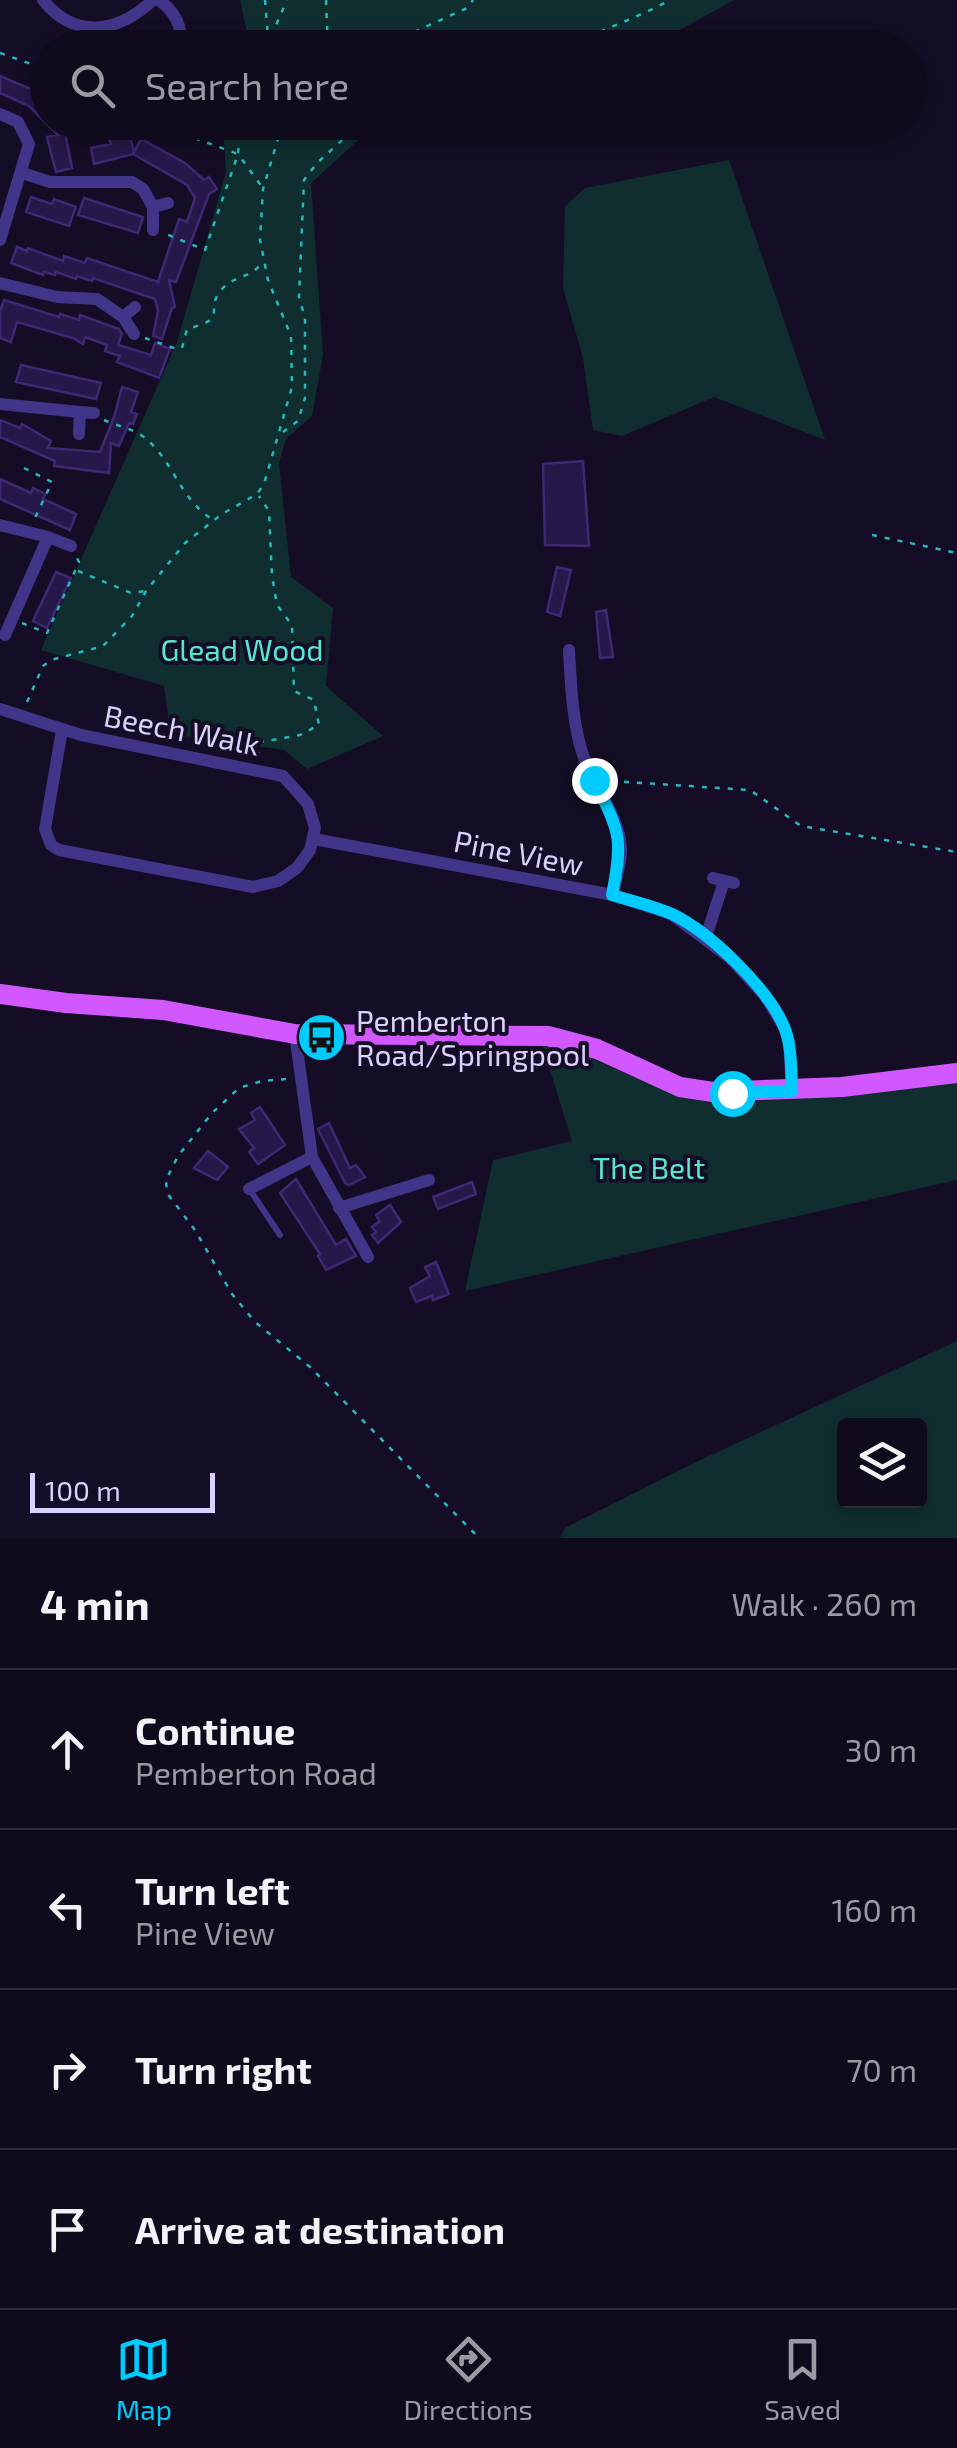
<!DOCTYPE html>
<meta charset="utf-8">
<style>
:root{--surface:#0f0a1c;--page:#181325;--text:#f1f3f6;--muted:#9b9aa3;--line:#2f2b3b;--accent:#00cbfc}
body{margin:0;font-family:"Exo 2",sans-serif;background:var(--page);color:var(--text)}
.controls{position:absolute;right:30px;bottom:30px;display:grid;overflow:hidden;border-radius:10px;box-shadow:0 5px 15px #0003}
.controls button{width:90px;height:90px;display:grid;place-items:center;padding:0;border:0;border-bottom:2px solid var(--line);background:var(--surface);color:var(--text);font:50px sans-serif}
.scale{position:absolute;left:30px;bottom:25px;width:185px;box-sizing:border-box;padding-left:10px;border:5px solid #dbd1ff;border-top:0;font-size:28px;line-height:35px;white-space:nowrap;color:#dbd1ff;-webkit-text-stroke:8px #140d25;paint-order:stroke}
.stop{position:absolute;width:30px;height:30px;margin:-22px;border:8px solid #00cbfc;border-radius:50%;background:#fff}
.stop.end{background:#00cbfc;border-color:#fff;box-shadow:0 2px 10px #0008}
.list{margin:0;padding:0;list-style:none}
h2{display:flex;justify-content:space-between;align-items:center;height:130px;margin:0;padding:0 40px;font-size:42px}
h2 small{font-size:32px;font-weight:400;color:var(--muted)}
.list li{display:grid;grid-template-columns:65px 1fr auto;gap:30px;align-items:center;box-sizing:border-box;height:160px;padding:0 40px;border-top:2px solid var(--line)}
.list b{display:block;font-size:38px;white-space:nowrap}
.list p{margin:0;font-size:32px;white-space:nowrap;color:var(--muted)}
.list em{font-size:32px;font-style:normal;color:var(--muted)}
.icon{flex:none;width:55px;height:55px;fill:none;stroke:currentColor;stroke-width:2;stroke-linecap:round;stroke-linejoin:round}
.map{position:relative;flex:none;width:957px;height:1538px;overflow:hidden}
.search{position:absolute;background:var(--surface);box-shadow:0 5px 15px #0003;left:30px;right:30px;top:30px;height:110px;display:flex;align-items:center;gap:25px;box-sizing:border-box;padding:0 35px;border-radius:55px;color:var(--muted);font-size:38px}
.sheet{height:770px;background:var(--surface)}
nav{display:flex;justify-content:space-around;align-items:center;box-sizing:border-box;height:140px;border-top:2px solid var(--line);background:var(--surface);font-size:28px;color:var(--muted)}
nav a{display:grid;justify-items:center;gap:5px}
nav .on{color:var(--accent)}
.map>svg:first-child{display:block}
</style>
<div class="map">
<svg width="957" height="1538" viewBox="0 0 957 1538">
<rect width="100%" height="100%" fill="#140d25"/>
<path fill="#102e30" fill-rule="evenodd" d="M240,0h494l-85,47h-402l2,-4z
M223,123h334l-9,9 -172,-8 -65,59 12,172 -11,61 -26,23 -7,24 12,114 42,31 -7,78 57,50 -76,33 -23,-19 -113,-16 -7,-48 -123,-36 136,-308 49,-170z
M729,160l96,280 -111,-43 -92,39 -29,-6 -10,-72 -20,-70 2,-82 20,-18z
M542,1044l24,4 87,37 60,15 49,1 195,-24v103l-492,111 28,-131 79,-19z
M957,1341v197h-397l5,-10 129,-65zM844,1426h76v74h-76z"/>
<path fill="#261848" stroke="#3f2875" stroke-width="2.5" d="M0,76l38,16 10,10v20h15l9,46 -16,4 -9,-35 11,-2 -29,-29 -29,-13z
M128,129l6,23 7,-13 44,24 19,17 5,-3 8,12 -8,5 -33,88 -7,-2 6,27 -3,1 -10,31 -9,-3 5,-25 -3,-12 -62,-21 -1,3 -15,-5 -1,3 -20,-7 -1,3 -11,-3 -1,3 -32,-12 6,-16 10,4 1,-3 35,13 1,-5 21,7 2,-5 71,24 21,-63 8,3 8,-24 -8,-13 -54,-31 -39,10 -3,-16 20,-4 -2,-6z
M31,197l21,7 2,-5 22,8 -7,19 -43,-14z
M84,198l59,19 -5,16 -60,-18z
M4,300l55,17 1,-3 19,6 1,-5 39,14 3,5 -4,11 33,10 4,-12 15,6 -11,29 -42,-16 3,-6 -15,-5 2,-6 -22,-8 -2,7 -10,-6 -56,-16 -6,20 -11,-4v-27z
M21,365l80,18 -5,16 -80,-17z
M122,387l16,5 -7,20 6,2 -4,10 -4,-1 -10,23 -8,-3 -2,30 -55,-7 1,-5 -55,-24v-17l20,8 2,-4 29,17 -3,7 52,4 14,-35z
M583,461l6,85 -44,-1 -2,-81z
M0,479l31,14 2,-5 12,6 -2,5 33,15 -6,16 -70,-31z
M557,567l14,3 -11,46 -13,-4z
M56,572l15,6 -24,50 -14,-7z
M606,610l7,47 -13,1 -4,-46z
M260,1107l25,38 -27,19 -9,-12 5,-4 -15,-19 16,-9 -4,-7z
M329,1123l21,45 6,-3 9,12 -16,8 -4,-2 -27,-54z
M208,1151l20,16 -11,13 -23,-12z
M296,1179l40,66 10,-6 10,17 -30,14 -8,-14 2,-2 -40,-61z
M472,1182l4,12 -38,15 -5,-12z
M390,1205l11,17 -23,21 -6,-8 4,-3 -4,-5 8,-6 -4,-6z
M436,1262l13,32 -16,6 -1,-4 -16,6 -6,-14 20,-12 -5,-9z"/>
<g fill="none" stroke-linecap="round" stroke-linejoin="round">
<path stroke="#26b9be" stroke-width="2.5" stroke-dasharray="5 8" stroke-linecap="butt" d="M265,0l3,38
M326,0l2,48
M266,48l21,-48
M379,48l88,-40 6,-8
M565,48c34,-18 71,-29 105,-48
M0,53l48,17
M160,122l7,6 71,26 -33,96 -39,-16
M241,122l-3,32 24,33
M145,338l32,11 5,-1 5,-19c45,-12 15,-17 35,-40 12,-14 31,-11 41,-28
M104,420c11,5 26,8 37,15 31,21 38,64 71,84
M283,432l15,-11 7,-23v-80l-6,-21 5,-117 13,-17 45,-41
M24,468l28,14 -18,38
M872,535l85,18
M78,571l53,22 14,-2
M22,623l25,10 32,-71 -3,-6
M27,702l16,-36 8,-6 52,-14 29,-30 14,-25 39,-48 37,-29 35,-20 7,-10 28,-97 -1,-51 -23,-56 -8,-40 3,-51 20,-67
M258,757l3,-15 39,-7 19,-10 -5,-25 -20,-9 -2,-66 -15,-20 -5,-29 -3,-65 -10,-15
M611,781l139,9 51,36 156,26
M286,1079l-24,2 -23,7 -27,25 -34,43 -12,24 1,13 28,37 37,64 23,28 55,45 169,171"/>
<path stroke="#403588" stroke-width="6" d="M250,1190l30,45"/>
<path stroke="#403588" stroke-width="12" d="M43,0c32,40 75,33 110,0
M159,0c17,12 23,27 23,48
M0,114l18,8 11,22 -29,96
M22,173l28,9h82l11,7 10,18
M153,230v-23l15,-4
M0,283l57,14 40,2 26,18
M134,334l-11,-17 12,-10
M0,404l80,8
M79,434l1,-22 14,1
M0,525l48,12 -43,98
M48,537l23,9
M569,650c2,35 3,69 13,102 10,32 37,62 39,96 1,15 -6,32 -8,47
M0,709l81,26 202,41 25,28 7,24 -5,22 -13,18 -19,13 -25,6 -194,-37 -8,-5 -6,-16 17,-99
M314,839l299,56 58,19 59,44 35,38 19,31 5,15 3,49
M713,878l21,5
M706,937l18,-56
M295,1034l17,123 56,100
M249,1189l63,-32
M339,1208l90,-28"/>
<path stroke="#d158ff" stroke-width="20" d="M0,994l66,9 97,7 132,24 253,2 49,13 83,38 33,5 129,-5 115,-14"/>
</g>
<g fill="none" stroke-linecap="round" stroke-linejoin="round">
<path stroke="#00cbfc" stroke-width="12" d="M594,780c25,52 30,56 18,115 20,6 41,11 60,19 39,19 97,75 113,115 7,19 6,42 7,62l-60,2"/>
</g>
<defs>
<symbol id="bus-disc" viewBox="-11 -11 22 22"><circle r="9.5" fill="#00cbfc" stroke="#140d25"/><path d="M-5-6H5V4H4V6H2V4H-2V6H-4V4H-5ZM-3.5-4V0h7V-4ZM-3.5 1.2v1.5H-2V1.2ZM2 1.2v1.5H3.5V1.2Z" fill="#111"/></symbol>
</defs>
<g fill-rule="evenodd">
<use href="#bus-disc" x="294" y="1010" width="55" height="55"/>
</g>
<g text-anchor="middle" dominant-baseline="central" stroke-width="8" stroke-linejoin="round" paint-order="stroke">
<g font-size="30" fill="#55e8d1" stroke="#140d25">
<text x="242" y="649">Glead Wood</text>
<text x="649" y="1167">The Belt</text>
</g>
<g font-size="30" fill="#dbd1ff" stroke="#140d25">
<text transform="translate(182 729) rotate(11)">Beech Walk</text>
<text transform="translate(519 852) rotate(11)">Pine View</text>
</g>
<g font-size="30" fill="#dbd1ff" stroke="#140d25" text-anchor="start">
<text x="356" y="1020">Pemberton<tspan x="356" dy="34">Road/Springpool</tspan></text>
</g>
</g>
</svg>
<div class="controls">
<button><svg class="icon" aria-label="layers" viewBox="0 0 24 24"><path d="M12 4l9 5-9 5-9-5zM3 14l9 5 9-5"/></svg></button>
</div>
<div class="scale">100 m</div>
<div class="stop" style="left:732px;top:1093px"></div>
<div class="stop end" style="left:594px;top:780px"></div>
<div class="search"><svg class="icon" aria-label="search" viewBox="0 0 24 24"><circle cx="10" cy="10" r="6"/><path d="M15 15l6 6"/></svg>Search here</div>
</div>
<section class="sheet">
<h2>4 min<small>Walk · 260 m</small></h2>
<ul class="list">
<li><svg class="icon" aria-label="ahead" viewBox="0 0 24 24"><path d="M12 20V5M6 11l6-6 6 6"/></svg><div><b>Continue</b><p>Pemberton Road</p></div><em>30 m</em></li>
<li><svg class="icon" aria-label="left" viewBox="0 0 24 24"><path d="M17 20v-9H6M10 6l-5 5 5 5"/></svg><div><b>Turn left</b><p>Pine View</p></div><em>160 m</em></li>
<li><svg class="icon" aria-label="right" viewBox="0 0 24 24"><path d="M7 20v-9h11M14 6l5 5-5 5"/></svg><div><b>Turn right</b></div><em>70 m</em></li>
<li><svg class="icon" aria-label="arrive" viewBox="0 0 24 24"><path d="M6 21V4h12l-3 4 3 4H6"/></svg><div><b>Arrive at destination</b></div></li>
</ul>
</section>
<nav>
<a class="on"><svg class="icon" aria-label="map" viewBox="0 0 24 24"><path d="M3 6l6-2 6 2 6-2v14l-6 2-6-2-6 2zM9 4v14M15 6v14"/></svg>Map</a>
<a><svg class="icon" aria-label="directions" viewBox="0 0 24 24"><path d="M12 3l9 9-9 9-9-9zM9 14v-3h6M13 9l2 2-2 2"/></svg>Directions</a>
<a><svg class="icon" aria-label="saved" viewBox="0 0 24 24"><path d="M7 4h10v16l-5-4-5 4z"/></svg>Saved</a>
</nav>
